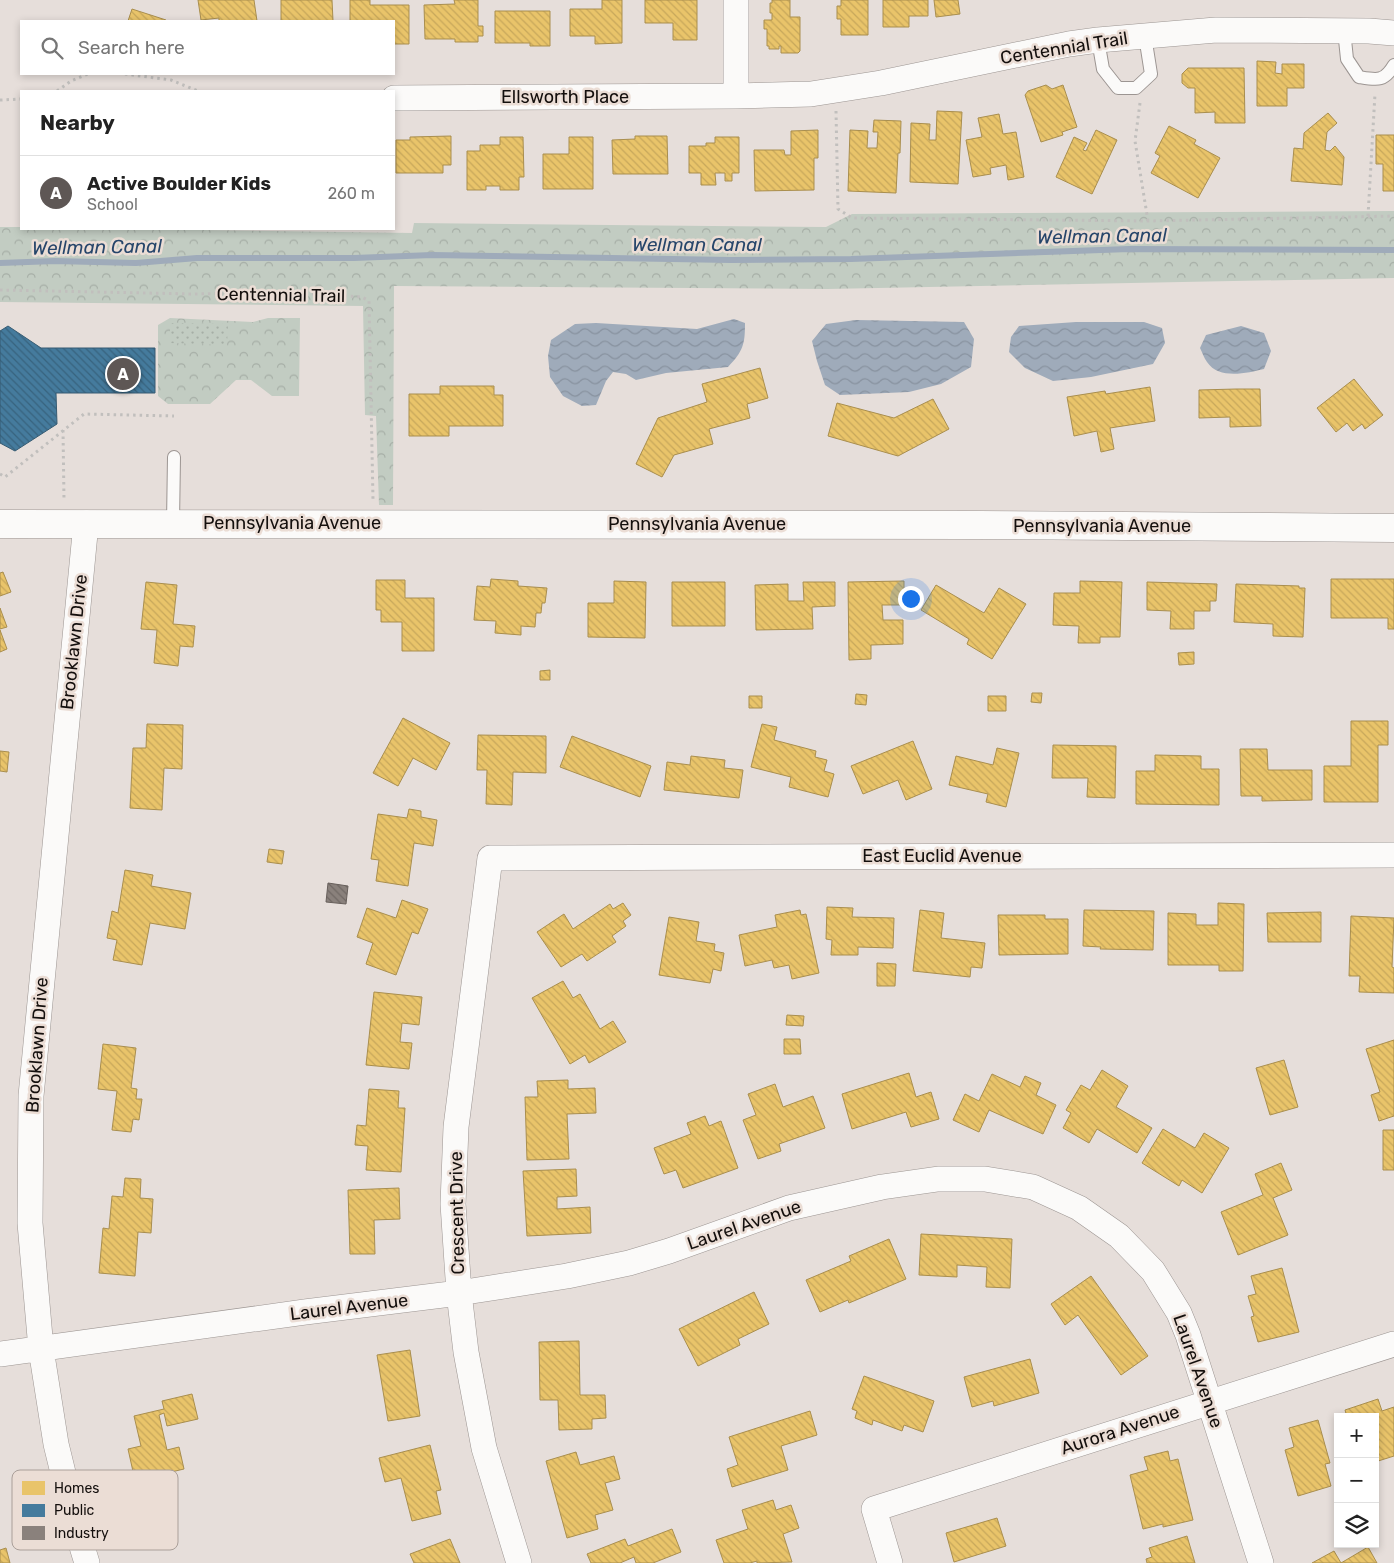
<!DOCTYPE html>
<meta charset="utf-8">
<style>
:root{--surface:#fff;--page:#f2f2f2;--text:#222;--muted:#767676;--line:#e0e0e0;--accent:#5e5755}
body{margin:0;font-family:Rubik,sans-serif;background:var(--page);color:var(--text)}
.controls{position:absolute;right:15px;bottom:15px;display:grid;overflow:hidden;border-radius:0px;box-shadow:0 2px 8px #0003}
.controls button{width:45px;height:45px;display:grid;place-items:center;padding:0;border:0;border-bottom:1px solid var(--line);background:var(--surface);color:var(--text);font:25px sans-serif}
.you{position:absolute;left:910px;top:598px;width:18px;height:18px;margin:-12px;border:4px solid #fff;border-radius:50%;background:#1a73e8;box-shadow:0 0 0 8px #1a73e833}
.badge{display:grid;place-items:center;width:32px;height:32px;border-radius:50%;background:var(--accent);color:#fff;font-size:16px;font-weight:700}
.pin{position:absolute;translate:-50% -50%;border:2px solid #fff;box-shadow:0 1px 5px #0006}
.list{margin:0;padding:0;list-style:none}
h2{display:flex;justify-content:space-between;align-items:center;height:65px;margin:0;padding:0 20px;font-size:21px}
h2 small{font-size:16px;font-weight:400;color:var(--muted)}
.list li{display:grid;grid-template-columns:32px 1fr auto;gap:15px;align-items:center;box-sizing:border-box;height:75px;padding:0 20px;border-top:1px solid var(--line)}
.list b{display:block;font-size:19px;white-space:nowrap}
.list p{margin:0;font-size:16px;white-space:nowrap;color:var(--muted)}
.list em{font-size:16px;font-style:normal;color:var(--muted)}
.icon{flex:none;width:28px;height:28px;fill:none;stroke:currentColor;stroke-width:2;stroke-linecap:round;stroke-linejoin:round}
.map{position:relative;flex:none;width:1394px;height:1563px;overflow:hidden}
.search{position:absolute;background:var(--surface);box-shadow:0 2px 8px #0003;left:20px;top:20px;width:375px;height:55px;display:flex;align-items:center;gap:12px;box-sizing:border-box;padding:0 18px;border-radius:0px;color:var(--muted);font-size:19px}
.panel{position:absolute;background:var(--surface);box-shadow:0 2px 8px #0003;left:20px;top:90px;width:375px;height:140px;border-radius:0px}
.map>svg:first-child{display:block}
</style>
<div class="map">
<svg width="1394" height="1563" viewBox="0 0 1394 1563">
<defs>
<pattern id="forest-crowns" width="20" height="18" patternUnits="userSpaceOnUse" patternTransform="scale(1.25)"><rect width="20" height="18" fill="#c2ccc2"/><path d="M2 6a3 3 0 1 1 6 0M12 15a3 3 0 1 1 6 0" fill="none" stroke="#a6aea6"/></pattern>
<pattern id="garden-dots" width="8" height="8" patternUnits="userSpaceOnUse" patternTransform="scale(1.25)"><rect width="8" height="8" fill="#c2ccc2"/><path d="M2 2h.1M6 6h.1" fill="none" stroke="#a6aea6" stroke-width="1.8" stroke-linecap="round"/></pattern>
<pattern id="water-waves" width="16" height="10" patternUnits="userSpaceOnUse" patternTransform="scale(1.25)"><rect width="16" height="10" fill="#9fabba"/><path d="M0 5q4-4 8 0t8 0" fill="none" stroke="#88929f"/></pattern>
<pattern id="homes-back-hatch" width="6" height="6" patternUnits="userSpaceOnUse" patternTransform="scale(1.25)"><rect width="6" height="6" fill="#e9c46a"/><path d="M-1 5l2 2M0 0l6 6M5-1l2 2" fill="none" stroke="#c7a75b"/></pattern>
<pattern id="public-back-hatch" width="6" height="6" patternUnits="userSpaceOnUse" patternTransform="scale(1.25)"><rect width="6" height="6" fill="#457b9d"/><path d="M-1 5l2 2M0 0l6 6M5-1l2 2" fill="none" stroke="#38637e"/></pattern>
<pattern id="industry-back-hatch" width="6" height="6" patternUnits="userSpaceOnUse" patternTransform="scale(1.25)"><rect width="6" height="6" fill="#8a817c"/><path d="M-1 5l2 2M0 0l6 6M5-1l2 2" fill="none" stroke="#706864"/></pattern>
</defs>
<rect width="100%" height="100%" fill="#e6deda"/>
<path fill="url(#forest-crowns)" d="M1394,211v67l-567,11 -433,-3 -1,219h-14l-3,-89 -11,-1 -2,-109 -363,-4v-75h21v2h112l279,4 2,-10 412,4 26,-13z
M170,318l83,4 15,-4h32l-1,78h-27l-21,-16h-15l-26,24h-42l-10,-8v-71z"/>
<path fill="url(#garden-dots)" d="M170,323l58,1 -1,21 -57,-2z"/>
<path fill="url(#water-waves)" d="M734,319l11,4c0,22 -2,28 -17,44l-62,6 -30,7 -10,-6 -13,-2 -7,9 -10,24 -14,1 -19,-10 -13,-19 -2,-21 3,-16 24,-16 21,-1 101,6z
M856,320l108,2 10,17 -3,28 -30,17 -32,8 -69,3 -15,-10 -8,-24 -5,-20 14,-17z
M1076,322h68l18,6 3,15 -12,21 -62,13 -38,4 -28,-13 -16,-16 2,-15 8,-11z
M1241,326l23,7 7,18 -7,18c-17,4 -45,11 -57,-7 -3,-4 -5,-10 -7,-14l6,-13z"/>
<path fill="url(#homes-back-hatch)" stroke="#a98e4e" d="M198,0h56l3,21h-38v-3l-18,2z
M281,0h51l1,21h-52z
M350,0h20v5h39v39h-15v-23h-44z
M454,0h24v26h5v10h-5v6h-23v-3h-30l-1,-34 31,-1z
M602,0h20v43l-27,1v-8h-25v-27h32z
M645,0h52v40h-24v-17h-28z
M772,0h18v17h10v34l-2,2h-17v-7h-2v3h-10v-3h-2v-17h-3v-9h8v-7h-2v-10h2z
M841,0h27v35h-27v-16h-4v-13h4z
M883,0h45v16h-19v11h-26z
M934,0h24l2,14 -24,3z
M132,9l34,11v1h-38z
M495,11h55v35h-20v-3h-35z
M1257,61l19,1 -1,11 7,1v-10h22v24h-17v18h-30z
M1188,68h56l1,55h-30v-11l-20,1v-25h-7l-6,-5v-9z
M1046,85l6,4 11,-4 14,42 -15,5 1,3 -22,7 -16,-47 3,-4z
M937,111l25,1 -4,72 -48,-2 1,-59 19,1 -1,16h7z
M1328,113l9,10 -10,9 -2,18 5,1 5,-5 9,11 -2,28 -51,-4 3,-33 9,1 1,-16z
M999,114l4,20 13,-2 8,45 -16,3 -2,-15 -16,3 1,6 -18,3 -7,-37 16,-3 -4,-19z
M874,120l27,1 -1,32h-2l-2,40 -48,-2 2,-61 18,1 -1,17h10l1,-16h-5z
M1169,126l27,14 -2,4 26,14 -22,40 -47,-25 9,-17 -5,-3z
M818,130v28h-4v32l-59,1 -1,-41h30l1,5h6v-24z
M1096,130l21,10 -25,54 -36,-17 18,-40 13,6 -4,7 3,1z
M1376,135h18v56h-11v-27h-7z
M451,136v29h-8v8h-47v-33h14v-3z
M635,136h32l1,38h-55l-1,-34 23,-1z
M500,137h23l1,40h-5v13h-19v-4h-14v4h-19v-39h13v-6h20z
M569,137h24v52h-50v-35h26z
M715,137h24v36h-7v8h-7v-8h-10l1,12h-15v-12h-12v-27h17v-3h9z
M760,368l8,30 -21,6 3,14 -41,11 4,15 -39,11 -12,22 -26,-13 22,-46 49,-16 -5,-18z
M1354,379l29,36 -18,14 -3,-5 -9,7 -6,-8 -11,9 -19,-24z
M440,386h54v9h9v31h-54v10h-40v-42h31z
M1150,387l5,34 -45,7 4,21 -13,3 -4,-21 -23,5 -7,-39 38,-6 1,3z
M1236,389h24l1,37 -31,1v-10l-31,1v-28z
M933,399l16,30 -51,27 -70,-20 9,-33 57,15z
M3,572l8,20 -11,4v-23z
M491,579l27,2v5l29,2 -2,15h-3l-1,10h-5l-1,14 -14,-1v9l-26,-2 1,-12 -22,-1 3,-34 13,1z
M1331,579h63v50h-6v-11h-57z
M376,580h29v18h29v53h-32v-29h-21v-12h-5z
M614,581l32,1 -1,56 -57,-1v-34h26z
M904,581v24h-22l1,15h20v24l-32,1v14l-22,1 -1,-78z
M1080,581l42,1 -2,55h-20v6h-22l1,-17 -26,-1 1,-32h26z
M146,582l31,3 -4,39 22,2 -2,21 -13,-1 -2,20 -24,-3 3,-33 -16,-1z
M672,582h53v44h-53z
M803,582h32v24l-23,1 1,22 -57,1 -1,-45 33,-1v17h16z
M1147,582l70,2 -1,17h-6v10h-16v18h-24l1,-18 -24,-1z
M1236,584l63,2v2h6l-2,49 -30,-1v-12l-39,-2z
M936,585l48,28 15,-25 27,16 -34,55 -25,-15 2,-5 -48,-29z
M0,608l7,19 -7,2z
M0,630l7,19 -7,3z
M1194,652v12l-15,1 -1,-12z
M550,670v10h-10v-9z
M1032,693h10l-1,10 -10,-1z
M856,694l11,1 -1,10 -11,-1z
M749,696h13v12h-13z
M988,696h18v15h-18z
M403,718l47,25 -14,27 -23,-12 -15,28 -25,-13z
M1351,721h37v24h-10v57h-54v-36h27z
M147,724l36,1 -1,44 -18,-1 -2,42 -32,-2 3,-60h13z
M762,724l15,3 -3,13 42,11 -1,6 12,3 -3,11 10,3 -6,23 -39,-10 2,-10 -40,-10z
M478,735l68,1v37l-33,-1 -1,33 -26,-1 1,-34h-10z
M572,736l79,30 -11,31 -80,-30z
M913,741l19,48 -26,11 -8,-20 -35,14 -12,-28z
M1053,745l63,1 -1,52 -28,-1 1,-19h-36z
M997,748l22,5 -13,54 -20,-5 2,-8 -39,-9 7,-29 37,9z
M1240,749h27l1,21h44v30l-50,1v-5h-21z
M0,751l9,1 -2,20 -7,-1z
M1155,755l46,1v13h18v36l-83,-1v-33h19z
M691,756l34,4 -1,8 19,2 -4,28 -75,-8 3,-28 23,3z
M409,809l12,2v6l16,3 -4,26 -19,-3 -6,43 -32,-5 3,-21 -8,-1 7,-45 29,4z
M269,849l15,2 -2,13 -15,-2z
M125,870l28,5 -2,11 40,7 -6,36 -35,-6 -8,42 -29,-5 4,-20 -10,-2 5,-27 6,2z
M402,900l26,9 -10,25 -6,-2 -16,43 -30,-11 7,-21 -16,-6 10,-29 29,10z
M623,903l8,12 -8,6 3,5 -14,10 4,6 -29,19 -5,-7 -21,13 -24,-35 27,-18 9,15 37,-25 3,5z
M1218,903l26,1 -1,67h-24v-6h-51v-52l28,1v11h22z
M827,907l26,1 -1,9 42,1 -1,30 -35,-1v8h-27l1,-15 -6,-1z
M800,910l1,5 5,-1 13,59 -27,6 -3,-14 -15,3 -2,-8 -27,6 -6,-31 38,-8 -2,-12z
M920,910l24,3 -3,25 44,5 -3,25 -11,-1 -1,10 -57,-6z
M1084,910l70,1 -1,39 -53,-1 1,-2 -18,-1z
M1321,912v30h-53l-1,-29z
M998,915h47v4h23v35l-69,1z
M1351,916l43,2 -2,49 2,1v25l-35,-1 1,-16h-11z
M669,917l30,5 -3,19 19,3 -1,7 10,2 -3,18 -8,-2 -3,14 -51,-8z
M877,963l19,1 -1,22h-18z
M563,981l10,17 7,-4 20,35 13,-8 13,21 -37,21 -4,-8 -15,9 -38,-66z
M374,992l48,5 -3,28 -17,-2 -2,19 12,1 -3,26 -43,-4z
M787,1015l17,1 -1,10 -17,-1z
M784,1039h16l1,15h-17z
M1394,1040v76l-15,5 -8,-26 9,-3 -14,-43z
M103,1044l33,4 -5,40 6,1 -1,10h6l-3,21 -6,-1 -2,13 -19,-2 5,-39 -19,-2z
M1284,1060l14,47 -28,8 -14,-47z
M1102,1070l26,16 -12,21 36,21 -15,25 -40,-24 -8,14 -26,-15 8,-15 -5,-3 15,-25 9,5z
M909,1073l7,24 15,-5 8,27 -28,8 -5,-15 -54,17 -10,-35z
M992,1074l28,13 5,-11 16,7 -5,12 20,10 -13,29 -54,-24 -10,22 -26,-12 12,-26 14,7z
M568,1080v9l27,-1 1,25 -29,1 2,45 -42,1 -2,-63h13l-1,-16z
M775,1084l8,23 30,-11 12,32 -46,16 2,7 -23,8 -15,-39 13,-5 -8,-21z
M369,1089l30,2 -1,17h7l-4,64 -35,-2 2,-24 -13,-1 2,-20 9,1z
M705,1116l4,10 12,-5 17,47 -55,20 -7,-18 -12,4 -10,-26 37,-14 -4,-11z
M1163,1129l32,19 9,-15 25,15 -27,45 -20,-13 -3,6 -37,-23z
M1383,1130h11v40h-11z
M1281,1163l11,27 -19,8 15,37 -50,20 -17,-43 42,-17 -8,-21z
M576,1169l1,27 -20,1v12l33,-2 1,26 -64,3 -4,-65z
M125,1178l16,1 -1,19 13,1 -2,34 -13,-1 -3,44 -36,-3 4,-45 6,1 3,-33 11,1z
M399,1188l1,31 -26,1 1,34h-25l-2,-64z
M921,1234l91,5 -2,49 -24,-1 1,-20 -30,-2v12l-38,-2z
M889,1239l17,40 -57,24 -1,-3 -28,12 -14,-32 45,-19 -2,-5z
M1282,1268l17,64 -41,10 -7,-25 3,-1 -6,-20 8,-2 -5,-18z
M1091,1276l57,80 -27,19 -43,-60 -13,10 -14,-21z
M754,1292l15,32 -31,15 2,6 -42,21 -19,-37z
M579,1341l1,54h25l1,23 -14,1v10l-33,1 -1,-30h-18l-1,-58z
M410,1350l10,66 -32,5 -11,-66z
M1030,1359l9,34 -45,13 -1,-5 -21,6 -8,-30z
M864,1376l70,25 -11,31 -19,-7 -2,6 -29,-11 -1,5 -17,-7 2,-7 -5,-2z
M192,1394l6,25 -31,7 -3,-13 -5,2 8,35 12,-3 5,22 -17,4 2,14 -31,7 -10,-45 13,-3 -7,-30 30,-7 -2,-8z
M1378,1399l4,12 12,-4v49l-19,6v-45h-28l-2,-7z
M810,1411l7,24 -36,11 7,24 -56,17 -5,-18 11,-4 -9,-28z
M1318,1420l12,43 -5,1 6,22 -33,10 -13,-46 9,-3 -5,-19z
M430,1445l11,45 -5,1 5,23 -29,7 -11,-43 -16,4 -6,-24z
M1168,1451l2,10 8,-2 15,61 -30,7v-3l-20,5 -13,-54 18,-5 -4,-13z
M576,1452l4,13 34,-9 6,23 -15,4 8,27 -18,5 3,14 -31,9 -21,-77z
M773,1500l3,10 15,-5 8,23 -16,6 9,28 -35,1v-2l-7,2h-26l-8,-23 32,-11 -6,-19z
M997,1518l9,28 -52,16 -8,-29z
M672,1529l9,23 -28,11h-17l-2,-6 -14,6h-29l-4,-9 38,-15 3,7z
M1187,1536l8,27h-48l-1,-4 6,-2 -3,-9z
M450,1539l10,24h-46l-4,-9z
M1368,1547l9,16h-65l22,-12 7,12z
M6,1548l4,15h-10v-13z"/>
<path fill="url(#public-back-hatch)" stroke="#365b72" d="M8,326l33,22h114v45h-99l1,31 -42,27 -15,-8v-112z"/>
<path fill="url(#industry-back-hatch)" stroke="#675f5b" d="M328,883l20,3 -2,18 -20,-2z"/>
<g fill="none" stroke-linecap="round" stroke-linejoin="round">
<path stroke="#9fabba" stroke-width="6" d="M0,263l55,-2 81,2 61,-5h157l78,-3 299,5 120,-1 278,-10 265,1"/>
<defs>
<path id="service" d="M1344,30l3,29 12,18c18,3 25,5 35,-12
M1098,40l5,29 15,19h18l15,-14 -6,-38
M173,523l1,-66"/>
<path id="minor" d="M736,96v-96
M394,98l342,-2 75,-2 70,-11 188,-39 29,-4 118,-10 153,1 25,2
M86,523l-55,573 -1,127 11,126 15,95 21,86 10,33
M0,1354l305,-42 154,-19 108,-17 62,-13 40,-12 120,-43 93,-21 56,-8h47l48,8 46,21 40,28 34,35 26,42 9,22 73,228
M519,1563l-35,-115 -18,-96 -7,-59 -6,-89 3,-77 34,-269 904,-3
M890,1563l-16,-54 520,-165"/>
<path id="tertiary" d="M0,524l979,1 415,3"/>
</defs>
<use href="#service" stroke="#9c9592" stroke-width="14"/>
<use href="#minor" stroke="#9c9592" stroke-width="26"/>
<use href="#tertiary" stroke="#9c9592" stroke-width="29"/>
<path stroke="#c1bfbd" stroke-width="3" stroke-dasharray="2.5 4" stroke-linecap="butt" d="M125,74l46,6 27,11
M57,91l14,-10 17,-7
M0,100l21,-1
M1140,103l-5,38 13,80
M836,111l2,98 14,9 296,3 246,-5
M1368,216l7,-122
M0,290l194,4 91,-2 77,5 7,4 4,199
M63,430l1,70
M0,474l5,3 79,-63 90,2"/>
<use href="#service" stroke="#fbfaf9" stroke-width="12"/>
<use href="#minor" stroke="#fbfaf9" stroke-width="25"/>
<use href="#tertiary" stroke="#fbfaf9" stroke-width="28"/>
</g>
<g text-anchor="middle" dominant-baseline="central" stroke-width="5" stroke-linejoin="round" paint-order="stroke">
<g font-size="18" fill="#140f0d" stroke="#ebddd5">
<text transform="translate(1064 48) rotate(-9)">Centennial Trail</text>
<text x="565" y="97">Ellsworth Place</text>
<text transform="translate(281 295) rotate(1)">Centennial Trail</text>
<text x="292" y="523">Pennsylvania Avenue</text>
<text x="697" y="524">Pennsylvania Avenue</text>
<text x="1102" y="526">Pennsylvania Avenue</text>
<text transform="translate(74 642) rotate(-84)">Brooklawn Drive</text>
<text x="942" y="856">East Euclid Avenue</text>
<text transform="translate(37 1045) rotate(-86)">Brooklawn Drive</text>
<text transform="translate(457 1213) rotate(-91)">Crescent Drive</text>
<text transform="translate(744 1225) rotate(-19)">Laurel Avenue</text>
<text transform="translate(349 1307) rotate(-7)">Laurel Avenue</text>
<text transform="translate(1198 1371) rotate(71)">Laurel Avenue</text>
<text transform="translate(1120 1430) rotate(-18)">Aurora Avenue</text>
</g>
<g font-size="19" font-style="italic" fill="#26456a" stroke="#ebddd5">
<text transform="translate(1102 236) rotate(-1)">Wellman Canal</text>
<text x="697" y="244">Wellman Canal</text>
<text transform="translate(97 247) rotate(-1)">Wellman Canal</text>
</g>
</g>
<rect x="12" y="1470" width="166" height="80" rx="8" fill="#ebddd5" stroke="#aa9f99" stroke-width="1"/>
<rect x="22" y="1481" width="23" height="14" fill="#e9c46a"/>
<rect x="22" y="1504" width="23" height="13" fill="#457b9d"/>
<rect x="22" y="1526" width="23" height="14" fill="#8a817c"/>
<g font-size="14" fill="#140f0d">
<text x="54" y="1493">Homes</text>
<text x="54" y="1515">Public</text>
<text x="54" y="1538">Industry</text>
</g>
</svg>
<div class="controls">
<button>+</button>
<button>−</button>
<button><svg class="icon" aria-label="layers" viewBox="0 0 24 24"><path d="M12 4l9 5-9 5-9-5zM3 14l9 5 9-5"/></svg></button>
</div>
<div class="you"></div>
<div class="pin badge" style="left:123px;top:374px">A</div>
<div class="search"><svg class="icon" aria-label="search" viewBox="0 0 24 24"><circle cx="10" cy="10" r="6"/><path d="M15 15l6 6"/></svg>Search here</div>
<section class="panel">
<h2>Nearby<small></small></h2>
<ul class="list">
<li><span class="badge">A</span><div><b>Active Boulder Kids</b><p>School</p></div><em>260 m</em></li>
</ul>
</section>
</div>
